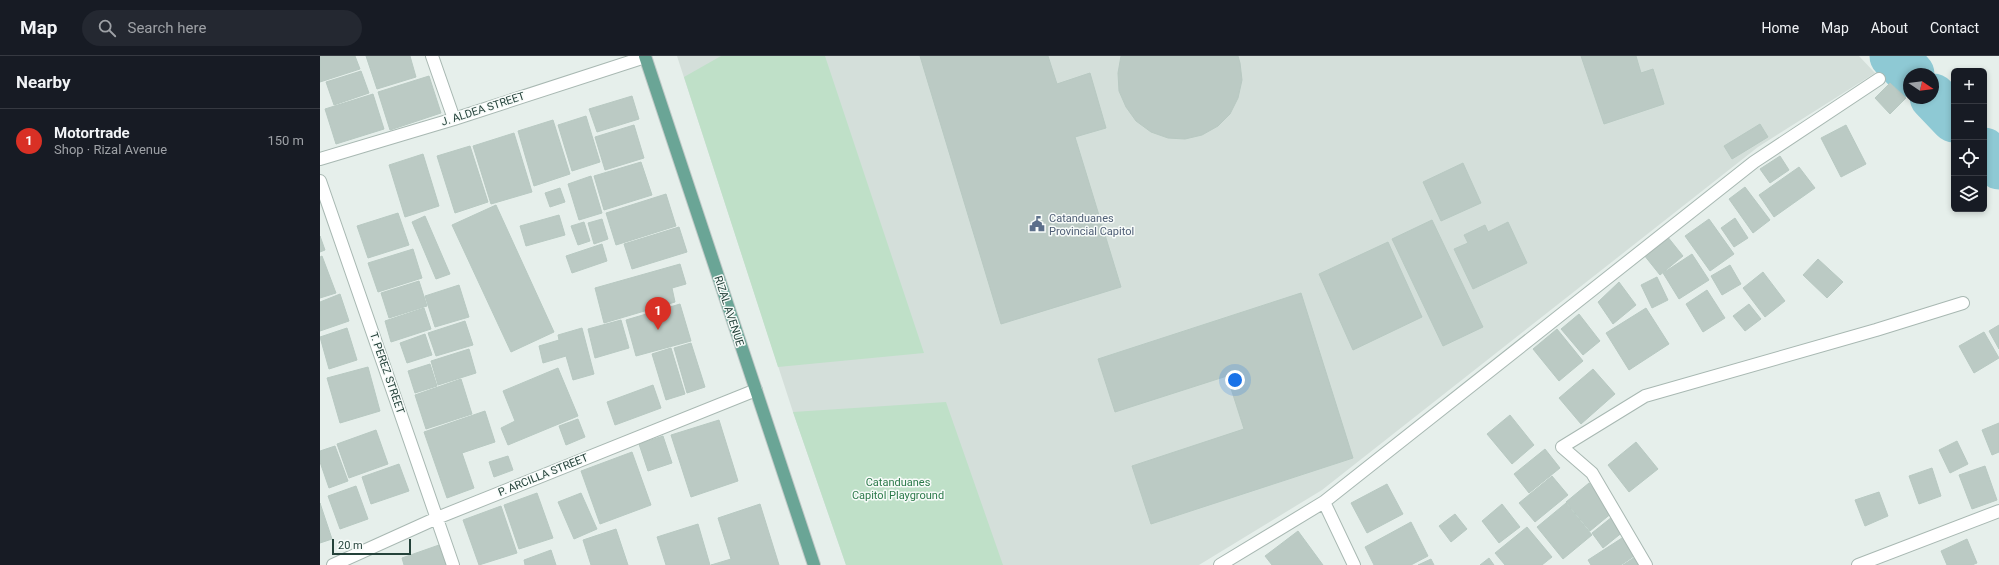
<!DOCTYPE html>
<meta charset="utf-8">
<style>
:root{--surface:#171b24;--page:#242831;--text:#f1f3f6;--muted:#9ea1a6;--line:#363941;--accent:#d93025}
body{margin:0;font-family:Roboto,sans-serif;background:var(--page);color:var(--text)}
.controls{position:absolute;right:12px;top:12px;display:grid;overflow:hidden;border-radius:6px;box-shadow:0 2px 6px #0003}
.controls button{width:36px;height:36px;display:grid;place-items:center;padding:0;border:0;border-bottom:1px solid var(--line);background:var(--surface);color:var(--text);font:20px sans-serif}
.compass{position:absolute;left:1583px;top:12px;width:36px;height:36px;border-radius:50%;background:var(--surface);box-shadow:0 2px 6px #0003;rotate:103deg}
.scale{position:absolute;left:12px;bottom:10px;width:79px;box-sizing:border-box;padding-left:4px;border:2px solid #24423a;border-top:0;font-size:11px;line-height:14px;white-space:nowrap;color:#24423a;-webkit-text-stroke:3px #f7fbf9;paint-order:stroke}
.you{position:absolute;left:915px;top:324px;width:14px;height:14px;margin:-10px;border:3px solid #fff;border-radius:50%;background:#1a73e8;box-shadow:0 0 0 6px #1a73e833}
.badge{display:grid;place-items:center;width:26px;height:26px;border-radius:50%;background:var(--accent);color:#fff;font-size:13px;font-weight:700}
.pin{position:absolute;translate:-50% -33px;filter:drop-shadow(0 1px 2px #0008)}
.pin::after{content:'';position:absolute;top:21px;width:14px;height:12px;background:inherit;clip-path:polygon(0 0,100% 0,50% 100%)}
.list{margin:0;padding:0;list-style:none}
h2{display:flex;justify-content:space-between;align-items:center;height:52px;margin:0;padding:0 16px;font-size:17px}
h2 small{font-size:13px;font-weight:400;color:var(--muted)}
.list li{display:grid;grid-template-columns:26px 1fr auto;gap:12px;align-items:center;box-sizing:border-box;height:64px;padding:0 16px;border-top:1px solid var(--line)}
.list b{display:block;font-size:15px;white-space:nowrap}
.list p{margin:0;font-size:13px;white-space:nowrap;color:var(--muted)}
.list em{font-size:13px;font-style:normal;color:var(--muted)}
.icon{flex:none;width:22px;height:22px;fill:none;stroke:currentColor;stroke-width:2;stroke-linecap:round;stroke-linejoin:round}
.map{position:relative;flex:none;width:1679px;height:509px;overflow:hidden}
header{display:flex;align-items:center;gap:24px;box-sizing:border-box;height:56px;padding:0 20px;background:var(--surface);border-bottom:1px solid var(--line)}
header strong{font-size:19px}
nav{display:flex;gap:22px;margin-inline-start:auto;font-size:14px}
.search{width:280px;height:36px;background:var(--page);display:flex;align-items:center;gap:10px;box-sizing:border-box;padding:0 14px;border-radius:22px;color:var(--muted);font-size:15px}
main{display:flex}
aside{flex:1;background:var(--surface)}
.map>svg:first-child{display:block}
</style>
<header>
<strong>Map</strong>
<div class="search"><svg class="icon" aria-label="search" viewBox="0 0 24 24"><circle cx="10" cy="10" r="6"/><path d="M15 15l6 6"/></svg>Search here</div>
<nav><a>Home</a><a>Map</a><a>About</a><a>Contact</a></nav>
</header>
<main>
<aside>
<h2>Nearby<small></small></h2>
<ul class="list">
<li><span class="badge">1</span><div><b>Motortrade</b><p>Shop · Rizal Avenue</p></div><em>150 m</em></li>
</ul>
</aside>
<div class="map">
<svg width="1679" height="509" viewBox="0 0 1679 509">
<rect width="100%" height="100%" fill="#e6efeb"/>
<path fill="#d4dfda" d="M357,0h1182l16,17 -117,74 -436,343 -123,75h-353l-53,-153z"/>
<path fill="#bfe0c8" d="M401,0h104l99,297 -146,14 -94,-290z
M626,346l57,163h-157l-53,-153z"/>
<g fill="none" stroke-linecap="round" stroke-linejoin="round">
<path stroke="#8ec9d4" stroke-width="47" d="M1573,0l18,18
M1613,41l21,22
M1664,95l15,15"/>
</g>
<path fill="#bbcac4" stroke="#b8c9c2" d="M0,0h35l5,13 -40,13z
M46,0h44l6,21 -39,12z
M600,0h128l9,28 33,-11 16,55 -31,9 46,150 -120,37z
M801,0h117l2,7 2,17 -4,18 -8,16 -12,12 -16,9 -17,4 -17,-1 -17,-6 -15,-11 -10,-14 -7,-16 -1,-18z
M1261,0h55l5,17 12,-4 11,35 -60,20z
M41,15l8,22 -35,12 -8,-23z
M109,20l12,37 -51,17 -12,-38z
M1570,27l16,15 -16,16 -15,-16z
M53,38l11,35 -48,15 -11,-35z
M312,40l7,23 -42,13 -8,-23z
M266,60l14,46 -28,9 -14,-46z
M233,64l17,54 -36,12 -16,-55z
M1440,68l8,13 -36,22 -8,-13z
M314,69l10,33 -39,12 -10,-33z
M1526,69l20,39 -25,13 -20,-39z
M194,77l18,59 -41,12 -18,-58z
M150,90l18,56 -33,11 -18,-57z
M103,98l16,52 -34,11 -16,-52z
M1460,100l9,14 -19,13 -10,-14z
M321,106l11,33 -48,15 -10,-34z
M1143,107l18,40 -40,18 -18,-39z
M1479,111l16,21 -41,29 -15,-22z
M271,120l11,37 -23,7 -11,-36z
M1425,131l25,33 -17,13 -24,-34z
M240,132l5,14 -15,5 -5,-14z
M346,138l10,32 -60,19 -10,-32z
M176,149l58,127 -43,20 -59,-127z
M78,157l11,32 -41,13 -11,-32z
M239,159l6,20 -39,11 -6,-20z
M105,160l25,58 -14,5 -24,-57z
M1415,162l13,20 -14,9 -13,-19z
M282,163l6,20 -14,5 -6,-21z
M1389,163l25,35 -24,17 -25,-35z
M1112,164l51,107 -40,19 -51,-107z
M264,166l6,19 -12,4 -7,-19z
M1188,166l19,41 -54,26 -19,-40 14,-6 -4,-8 21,-10 3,7z
M359,171l8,25 -55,17 -8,-25z
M0,180l5,14 -5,2z
M1347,180l16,20 -23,19 -16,-20z
M1068,186l34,75 -69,33 -34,-76z
M282,188l5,17 -35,12 -6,-17z
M93,193l9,29 -44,14 -10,-29z
M1372,198l17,26 -30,19 -16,-26z
M2,200l14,37 -16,5v-41z
M1498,203l25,23 -16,16 -24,-23z
M360,208l6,20 -14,4 3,14 -71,21 -9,-35z
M1410,209l11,19 -19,11 -11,-19z
M1443,216l22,29 -20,16 -22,-29z
M1337,221l11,23 -16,8 -11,-23z
M99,225l8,25 -38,12 -8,-25z
M1299,226l17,23 -23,19 -15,-22z
M139,229l10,32 -34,10 -10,-31z
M1387,234l18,28 -22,14 -17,-28z
M981,237l52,165 -202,66 -19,-58 112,-37 -17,-53 -112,36 -17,-53z
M20,238l9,27 -29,10v-29z
M360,248l11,37 -55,15 -10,-36z
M1429,248l12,15 -16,12 -12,-15z
M104,252l7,21 -40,13 -6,-21z
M1326,252l23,36 -40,26 -23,-37z
M1259,258l21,27 -17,14 -22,-26z
M301,264l8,28 -34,10 -7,-29z
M145,265l8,24 -37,11 -8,-23z
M1679,269v24l-10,-18z
M27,272l10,32 -28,9 -9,-32z
M262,272l12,46 -21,6 -7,-24 -23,7 -4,-17 20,-6 -1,-5z
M1237,273l26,32 -24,20 -26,-32z
M1664,276l15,26 -25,15 -15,-27z
M105,278l7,21 -25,8 -7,-20z
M371,287l14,44 -18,6 -13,-45z
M351,292l14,46 -19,6 -14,-46z
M149,293l7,24 -38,12 -7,-24z
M110,308l7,22 -22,7 -7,-22z
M48,311l12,44 -40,12 -13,-45z
M238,312l20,48 -70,29 -7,-17 14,-7 -12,-30z
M1273,313l22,25 -34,30 -22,-26z
M141,323l11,35 -46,15 -11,-34z
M333,329l8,23 -46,17 -8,-23z
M165,355l10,31 -33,11 12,35 -27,10 -23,-66z
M1190,359l24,30 -22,19 -25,-30z
M258,363l7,18 -19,8 -7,-19z
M399,364l19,61 -47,16 -20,-62z
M1679,367v29l-7,3 -10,-25z
M56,374l12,34 -39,14 -12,-34z
M343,380l9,27 -24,8 -9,-27z
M1637,385l11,23 -18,9 -11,-23z
M1316,386l22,27 -29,23 -21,-27z
M15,390l13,35 -19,7 -9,-26v-11z
M1225,393l15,19 -31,25 -15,-19z
M312,396l19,53 -51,19 -19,-53z
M188,400l5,14 -19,7 -5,-15z
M79,408l10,27 -38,13 -9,-27z
M1665,410l12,34 -25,9 -13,-34z
M1612,412l9,28 -22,8 -10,-28z
M1232,420l16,19 -33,27 -16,-19z
M1269,427l24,29 -23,19 -24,-29z
M1067,428l16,30 -36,19 -16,-30z
M36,430l12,33 -28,10 -12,-33z
M1559,436l9,24 -23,10 -10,-26z
M217,437l16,45 -34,11 -15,-44z
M261,437l16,36 -23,10 -16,-37z
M0,447l12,36 -12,4z
M1246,447l26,32 -29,24 -26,-32z
M440,448l19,61h-68l20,-6 -13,-41z
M1182,448l18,23 -21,16 -17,-22z
M181,450l16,47 -38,12 -16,-45z
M1135,458l12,15 -16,13 -12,-16z
M1292,461l12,14 -21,17 -11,-15z
M1091,466l17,34 -17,9h-37l-9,-18z
M378,468l12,41h-44l-9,-28z
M1207,471l25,30 -10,8h-37l-10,-12z
M296,473l12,36h-37l-8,-25z
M978,475l25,34h-51l-7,-9z
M1302,482l12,18 -13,9h-30l-3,-5z
M1647,483l10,24 -5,2h-25l-6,-14z
M119,489l7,20h-42l-2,-7z
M231,494l5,15h-31l-1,-5z
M1315,501l5,8h-17z
M1169,502l5,7h-14z
M1111,503l3,6h-16z"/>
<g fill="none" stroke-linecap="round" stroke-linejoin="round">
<defs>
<path id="street" d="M112,0l22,63
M0,103l134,-40 191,-62
M0,125l133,384
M1004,446l30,63
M13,509l104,-47 319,-128
M900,509l104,-63 430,-340 125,-83
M1326,509l-54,-92 -30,-26 83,-51 231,-66 87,-27
M1538,509l141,-54"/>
<path id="primary" d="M325,0l169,509"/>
</defs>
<use href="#street" stroke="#a8b8b2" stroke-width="14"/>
<use href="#primary" stroke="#c2cac8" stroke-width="14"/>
<use href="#street" stroke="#fff" stroke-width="12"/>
<use href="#primary" stroke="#6aa596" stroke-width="12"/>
</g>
<defs>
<symbol id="civic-bare" viewBox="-9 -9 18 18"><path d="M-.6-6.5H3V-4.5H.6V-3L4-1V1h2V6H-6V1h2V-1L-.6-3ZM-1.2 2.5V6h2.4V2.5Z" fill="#5c6f8a" stroke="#f7fbf9" stroke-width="2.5" paint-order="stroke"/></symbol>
</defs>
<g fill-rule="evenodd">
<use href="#civic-bare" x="706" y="157" width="22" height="22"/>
</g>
<g text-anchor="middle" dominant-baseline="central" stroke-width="3" stroke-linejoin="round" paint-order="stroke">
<g font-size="11" fill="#24423a" stroke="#f7fbf9">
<text transform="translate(163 53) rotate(-18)">J. ALDEA STREET</text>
<text transform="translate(409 255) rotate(72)">RIZAL AVENUE</text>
<text transform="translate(67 317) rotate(71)">T. PEREZ STREET</text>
<text transform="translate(223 419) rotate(-22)">P. ARCILLA STREET</text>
</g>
<g font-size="11" fill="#4e5e75" stroke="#f7fbf9" text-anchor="start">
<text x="729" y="162">Catanduanes<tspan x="729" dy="13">Provincial Capitol</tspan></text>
</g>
<g font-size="11" fill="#2d7a4b" stroke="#f7fbf9">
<text x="578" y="426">Catanduanes<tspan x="578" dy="13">Capitol Playground</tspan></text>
</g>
</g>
</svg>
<div class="controls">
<button>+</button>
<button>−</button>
<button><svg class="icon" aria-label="locate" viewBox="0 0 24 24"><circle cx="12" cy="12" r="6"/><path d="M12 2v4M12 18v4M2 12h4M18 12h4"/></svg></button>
<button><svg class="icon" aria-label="layers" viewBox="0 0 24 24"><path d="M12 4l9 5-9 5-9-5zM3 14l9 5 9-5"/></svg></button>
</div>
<svg class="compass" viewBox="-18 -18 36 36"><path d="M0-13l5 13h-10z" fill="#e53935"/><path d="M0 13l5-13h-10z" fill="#9ea1a6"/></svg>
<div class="scale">20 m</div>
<div class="you"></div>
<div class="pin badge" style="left:338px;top:274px">1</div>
</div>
</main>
